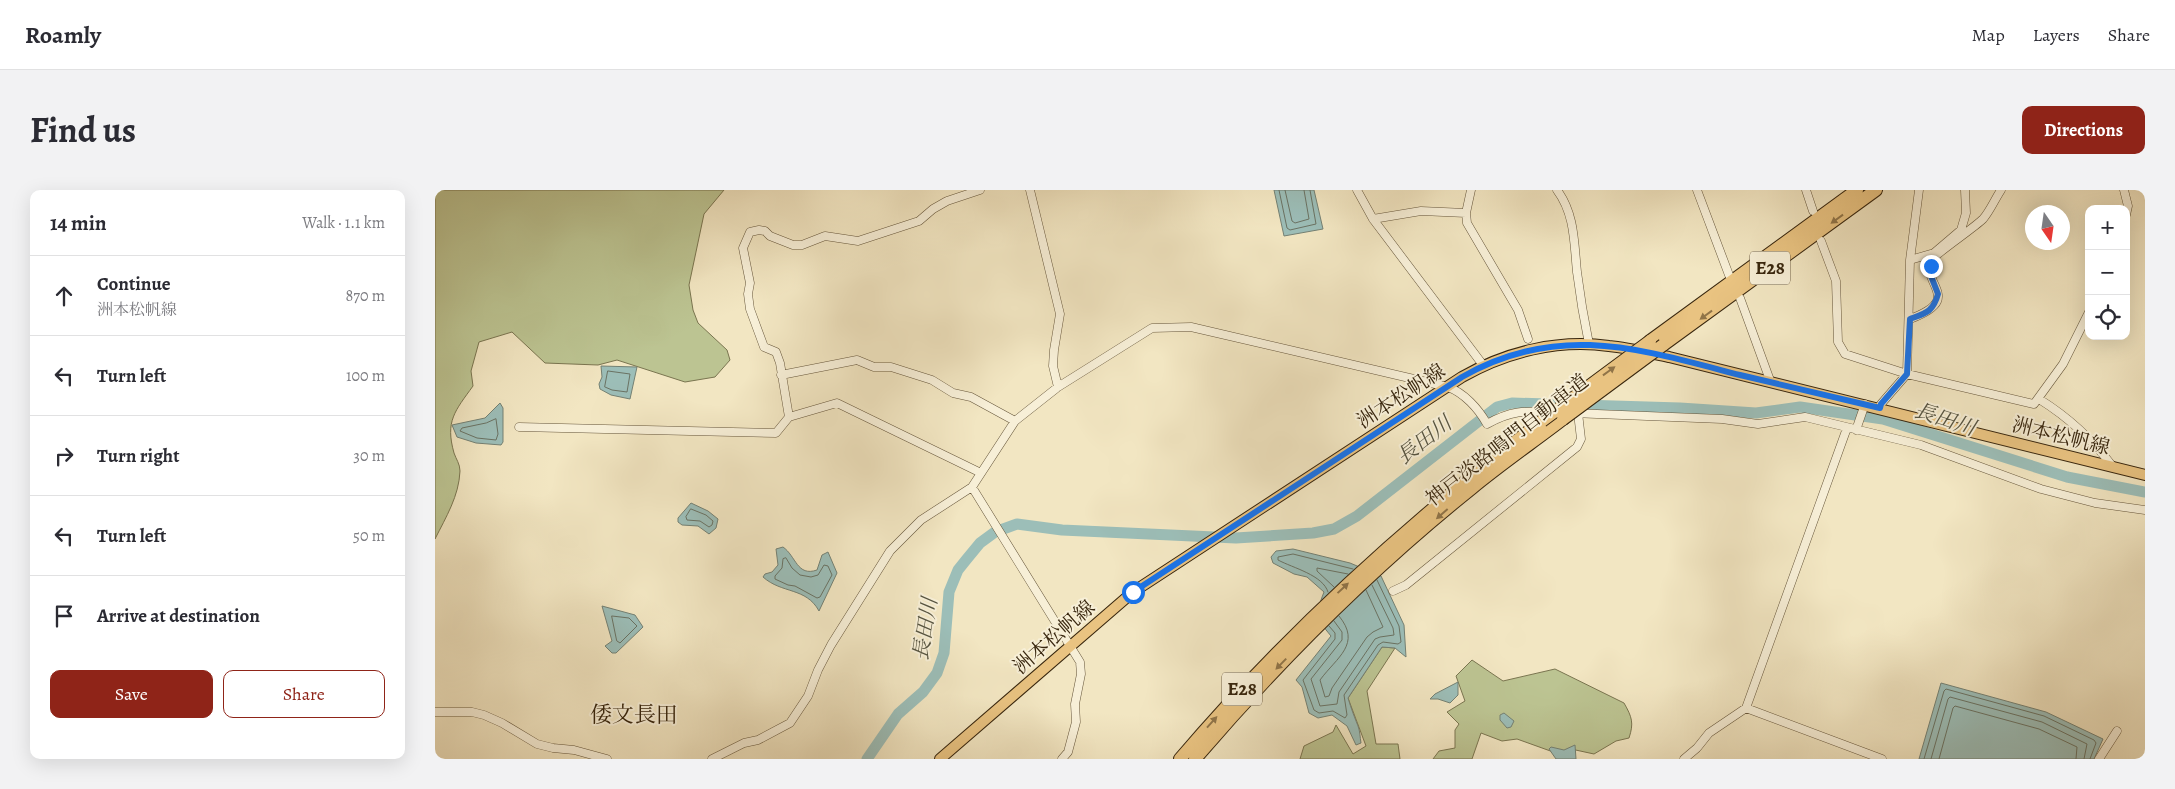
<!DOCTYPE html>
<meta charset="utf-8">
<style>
:root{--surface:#fff;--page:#f2f2f3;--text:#2b2b33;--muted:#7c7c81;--line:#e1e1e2;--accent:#8f2418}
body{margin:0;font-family:Alegreya,"Noto Serif JP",serif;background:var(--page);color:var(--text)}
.controls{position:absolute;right:15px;top:15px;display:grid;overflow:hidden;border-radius:10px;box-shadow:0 5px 20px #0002}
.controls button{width:45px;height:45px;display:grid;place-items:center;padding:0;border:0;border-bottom:1px solid var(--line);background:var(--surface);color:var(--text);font:25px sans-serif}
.compass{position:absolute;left:1590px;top:15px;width:45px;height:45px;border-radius:50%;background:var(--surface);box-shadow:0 5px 20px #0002;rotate:167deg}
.stop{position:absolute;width:15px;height:15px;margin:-11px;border:4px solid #1a73e8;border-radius:50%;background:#fff}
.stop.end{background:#1a73e8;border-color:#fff;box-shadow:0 1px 5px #0008}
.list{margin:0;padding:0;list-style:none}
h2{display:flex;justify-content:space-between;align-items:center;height:65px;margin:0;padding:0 20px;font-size:21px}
h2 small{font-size:16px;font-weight:400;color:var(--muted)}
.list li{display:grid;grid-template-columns:32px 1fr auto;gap:15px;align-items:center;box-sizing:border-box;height:80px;padding:0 20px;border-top:1px solid var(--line)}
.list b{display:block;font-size:19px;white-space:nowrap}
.list p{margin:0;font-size:16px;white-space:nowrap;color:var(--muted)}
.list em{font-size:16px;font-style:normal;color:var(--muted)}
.actions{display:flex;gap:10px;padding:15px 20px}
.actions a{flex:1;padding:11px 0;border:1px solid var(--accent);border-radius:10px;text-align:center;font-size:18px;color:var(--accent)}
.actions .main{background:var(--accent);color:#fff}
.icon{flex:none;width:28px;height:28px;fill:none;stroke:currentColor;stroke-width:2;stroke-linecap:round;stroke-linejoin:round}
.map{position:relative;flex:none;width:1710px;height:569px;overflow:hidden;border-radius:10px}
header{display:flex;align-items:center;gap:30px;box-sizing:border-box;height:70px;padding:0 25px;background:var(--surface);border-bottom:1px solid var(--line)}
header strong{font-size:24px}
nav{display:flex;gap:28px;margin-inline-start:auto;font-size:18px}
.intro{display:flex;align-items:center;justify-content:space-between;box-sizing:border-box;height:120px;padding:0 30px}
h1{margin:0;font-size:35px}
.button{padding:12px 22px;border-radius:10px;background:var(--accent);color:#fff;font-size:18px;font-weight:700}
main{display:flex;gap:30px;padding:0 30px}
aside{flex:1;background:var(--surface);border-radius:10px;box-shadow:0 5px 20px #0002}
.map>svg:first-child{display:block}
</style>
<header>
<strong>Roamly</strong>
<nav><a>Map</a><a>Layers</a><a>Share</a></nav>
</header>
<div class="intro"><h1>Find us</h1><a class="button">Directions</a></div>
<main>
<aside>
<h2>14 min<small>Walk · 1.1 km</small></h2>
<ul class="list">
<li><svg class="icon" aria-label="ahead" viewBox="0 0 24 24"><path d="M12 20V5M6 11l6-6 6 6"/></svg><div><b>Continue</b><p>洲本松帆線</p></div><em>870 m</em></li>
<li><svg class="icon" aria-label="left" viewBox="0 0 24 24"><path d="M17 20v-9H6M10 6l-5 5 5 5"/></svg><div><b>Turn left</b></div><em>100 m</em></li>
<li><svg class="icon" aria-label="right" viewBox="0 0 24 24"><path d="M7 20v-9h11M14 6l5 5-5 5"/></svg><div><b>Turn right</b></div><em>30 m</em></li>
<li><svg class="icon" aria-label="left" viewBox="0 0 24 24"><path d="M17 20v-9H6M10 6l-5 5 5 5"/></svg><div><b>Turn left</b></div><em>50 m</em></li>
<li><svg class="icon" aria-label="arrive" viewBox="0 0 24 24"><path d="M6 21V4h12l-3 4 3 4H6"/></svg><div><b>Arrive at destination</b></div></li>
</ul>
<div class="actions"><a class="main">Save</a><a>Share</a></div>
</aside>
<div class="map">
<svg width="1710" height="569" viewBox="0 0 1710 569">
<rect width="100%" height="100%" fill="#f2e6c2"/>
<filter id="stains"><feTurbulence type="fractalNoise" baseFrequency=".004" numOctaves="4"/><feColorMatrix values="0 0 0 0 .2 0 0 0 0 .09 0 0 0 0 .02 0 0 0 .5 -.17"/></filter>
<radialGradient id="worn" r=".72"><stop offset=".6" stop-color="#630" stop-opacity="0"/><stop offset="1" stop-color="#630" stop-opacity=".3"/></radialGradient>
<path fill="#bcc492" stroke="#7a7550" d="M0,0h289l-20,24 -15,71 4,25 5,13 29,27 3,10 -15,17 -30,5 -68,-22 -19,5 -53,-2 -33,-31 -33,10 -8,29 2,15c-18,25 -28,35 -19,67 2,6 6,11 6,18 -1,25 -14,46 -25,68z
M947,457l13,1 -28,43 9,53h22l2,15h-100l4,-13 29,-14 3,-7 17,29 13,-8 -18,-48z
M1037,470l31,21 52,-12 69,34c8,14 10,20 5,35l-13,3 -22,13 -23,-5 -15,4 -39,-14 -15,2 -21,-8 -9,26h-39l6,-8 16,-3v-18l4,-6 -12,-12 18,-11 -9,-25z"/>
<path fill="#9cbeb8" stroke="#748174" d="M839,0h40l9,39 -39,7z
M166,176l36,1 -7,32 -19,-4 -11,-6 -1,-5 3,-7z
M65,213l3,5v34l-2,3 -25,-2 -19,-6 -5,-12 33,-7z
M256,313l17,8 10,8 -2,9 -7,6 -11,-8 -16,-1 -4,-3v-4z
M348,357c13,9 14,30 34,23l5,-15 6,-3 9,21 -18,38c-13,-24 -37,-17 -56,-34l2,-3 7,-2 6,-7 -2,-16z
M858,359l57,14 31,13 23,49 2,32 -11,-9 -13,-1 -34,51c3,10 6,18 10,28 2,5 2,11 3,17l-5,2 -9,-19 -15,-11 -14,3 -9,-5 -7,-26 -6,-7 35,-44c-15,-18 -16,-21 -7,-44l-17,-15 -13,-3 -21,-11 -2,-6 5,-6z
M167,416l33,9 8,12 -27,26h-4l-7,-7 7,-5z
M1023,492v13l-8,8 -12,-4h-8l5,-5z
M1506,493l105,29 57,27 -9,20h-175z
M1069,523l10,8 -3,6 -4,1 -7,-8v-5z
M1140,555l1,14h-20l-7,-10 2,-2 13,3z"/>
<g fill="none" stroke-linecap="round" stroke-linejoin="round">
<path stroke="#6a7263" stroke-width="1" d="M844,0l8,38 3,2 26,-6 -6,-34
M850,0l7,31 3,2 14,-4 -5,-29
M173,181l22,3 -3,18 -15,-2 -7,-3z
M61,229l2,15 -2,6 -19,-2 -17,-7 2,-3 24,-5z
M256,319l15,6 7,6 -1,4 -3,2 -9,-6 -13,-1 -1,-3z
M351,368l6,10 8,7 11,2 7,-2 6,-10 4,1 4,9 -12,22 -3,1 -22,-12 -7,-1 -13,-6v-3l7,-8 1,-9z
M899,397l-17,-16v-3l31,6
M893,402c-5,-17 -35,-24 -50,-32v-3l15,-3 60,15
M177,426l17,2 8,8 -17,17 -3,-2z
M904,426c23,28 -2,41 -19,64l5,17 4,-1 3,-8 35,-51 6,-5 10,-5 -17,-37
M899,431l8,11v8l-31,39 9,27 17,-2 2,-12 36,-53 5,-2 14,-2 -1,-7 -21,-43
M894,436l6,7v6l-32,41 11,30 5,3 14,-2 12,7 2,-3 -3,-20 34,-50 5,-3 15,2 3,-2 -2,-16 -22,-46
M1489,569l20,-68 2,-2 98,27 50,24 2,3 -6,16
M1496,569l17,-60 2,-2 92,25 45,22 -3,15
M1504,569l14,-51 2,-2 84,23 38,18 -1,12"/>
<path stroke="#9cbeb8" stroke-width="11" d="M432,569l31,-45 25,-22 14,-19 7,-20 5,-61 9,-22 8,-10 14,-17 15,-11 22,-8 45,6 174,8 77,-5 21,-4 23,-13 140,-109 15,-4 168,5 76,5 44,-6 83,12 184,58 78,15"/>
<defs>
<path id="minor" d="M595,0l30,124 -6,36 -1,16 5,21
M922,0l16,29 110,146
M1036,0l-5,23 1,10 51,87 10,29
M1122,0c18,24 17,53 20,82 3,24 7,48 12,72
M1262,0l32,85
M1371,0l7,21
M1689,0l4,16 -2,9
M938,29l48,-8 45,2
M1386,51l15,40 2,61 7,12 62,20 127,30 29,-40 26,-52
M1475,70l9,-70
M1305,108l31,85
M1475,129c55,-21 10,-34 22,-59 3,-6 42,-32 51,-41 7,-8 12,-20 18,-29
M346,185l76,-15 17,7h17l41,13 21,13 18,4 44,24
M1604,209c29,18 54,41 74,68
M1445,218l1,-4 26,-30 3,-114 24,-7 27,-23 5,-17 -1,-23
M1137,223l150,6 36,5 47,-7 116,28 120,44 54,14 50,7
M354,227l-9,-54 -4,-11 -12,-5 -14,-38 -2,-15 2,-11 -7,-35 7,-16 9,-2 6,1 5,5 23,9h9l23,-9 33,5 61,-20 14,-12 14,-8 33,-11
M84,237l257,6 13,-16 48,-14 144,70
M1421,240l9,-26
M537,297l108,175 1,12 -6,30 1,18 -8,30 -6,7
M958,401l13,-6 171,-138 4,-8 -3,-26
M1311,518l136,51
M0,522h37l12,3 18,8 35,21 16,4 21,2 33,9
M277,569l32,-16 14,-3 32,-17 18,-27 10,-26 13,-25 59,-94 31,-31 51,-33 43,-66 43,-34 94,-59 39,-1 257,60c16,6 30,21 39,37 25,-14 38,-13 66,-12
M1249,569l13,-11 12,-15 37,-25 101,-280
M1664,569l18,-28"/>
<path id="major" d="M505,569l193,-167 329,-215c44,-25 95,-38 147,-31 20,2 40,7 60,11l476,118"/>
<path id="highway" d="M1215,151l207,-151
M1228,155l213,-155
M745,569c108,-127 230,-237 362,-338
M760,569c84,-98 176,-190 277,-271 29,-24 61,-46 91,-69"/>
</defs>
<use href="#minor" stroke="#66563b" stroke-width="9"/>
<use href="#major" stroke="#38260e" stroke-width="12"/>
<use href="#highway" stroke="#38260e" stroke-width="14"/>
<use href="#minor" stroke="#f7efd7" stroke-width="8"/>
<use href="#major" stroke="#e9c381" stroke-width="10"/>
<use href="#highway" stroke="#e9c381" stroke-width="12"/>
<defs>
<path id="highway-bridge" d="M1128,229l100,-74
M1107,231l108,-80"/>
</defs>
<use href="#highway-bridge" stroke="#38260e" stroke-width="14" stroke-linecap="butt"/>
<use href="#highway-bridge" stroke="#e9c381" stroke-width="12"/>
</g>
<defs><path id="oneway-solid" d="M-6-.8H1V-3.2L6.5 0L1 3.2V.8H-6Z" transform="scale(1.25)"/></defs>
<g fill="#907448">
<use href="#oneway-solid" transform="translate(1402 29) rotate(144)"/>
<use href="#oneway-solid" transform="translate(1271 125) rotate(144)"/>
<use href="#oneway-solid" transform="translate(1174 181) rotate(-36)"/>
<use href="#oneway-solid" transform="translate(1007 324) rotate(139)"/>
<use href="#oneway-solid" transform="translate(908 398) rotate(-43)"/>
<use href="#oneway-solid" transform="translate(846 474) rotate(134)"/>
<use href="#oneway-solid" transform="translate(777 532) rotate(-48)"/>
</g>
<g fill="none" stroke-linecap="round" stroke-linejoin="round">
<path stroke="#1a73e8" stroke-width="6" d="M698,402l329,-215c97,-55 177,-28 278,-2 46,11 93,22 140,33l1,-4 26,-30 3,-55c16,-6 23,-7 28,-25l-7,-18v-10"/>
</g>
<g text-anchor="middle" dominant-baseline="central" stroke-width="4" stroke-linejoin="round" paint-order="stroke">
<g fill="#f7efd7" stroke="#71624a" stroke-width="1">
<rect x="1315" y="61.5" width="40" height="33" rx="4"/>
<rect x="787" y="482.5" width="40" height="33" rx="4"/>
</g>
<g font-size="19" font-weight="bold" fill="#38260e">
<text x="1335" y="78">E28</text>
<text x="807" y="499">E28</text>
</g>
<g font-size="20" fill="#38260e" stroke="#f7efd7">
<text transform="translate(966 206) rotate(-33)">洲本松帆線</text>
<text transform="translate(1626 246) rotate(14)">洲本松帆線</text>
<text transform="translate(1072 250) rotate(-38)">神戸淡路鳴門自動車道</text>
<text transform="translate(619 447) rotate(-41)">洲本松帆線</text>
</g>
<g font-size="21" font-style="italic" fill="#565441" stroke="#f7efd7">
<text transform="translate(1510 229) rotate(18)">長田川</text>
<text transform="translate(989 250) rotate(-38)">長田川</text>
<text transform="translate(490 439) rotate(-81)">長田川</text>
</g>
<g font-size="22" fill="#38260e" stroke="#f7efd7">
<text x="199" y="525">倭文長田</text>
</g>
</g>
<rect width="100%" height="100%" filter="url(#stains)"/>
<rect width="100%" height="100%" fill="url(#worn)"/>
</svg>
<div class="controls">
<button>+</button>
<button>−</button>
<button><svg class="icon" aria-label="locate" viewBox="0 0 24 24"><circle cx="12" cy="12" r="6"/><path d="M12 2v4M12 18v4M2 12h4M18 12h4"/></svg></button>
</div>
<svg class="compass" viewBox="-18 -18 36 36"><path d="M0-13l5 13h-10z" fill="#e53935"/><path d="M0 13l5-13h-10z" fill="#7c7c81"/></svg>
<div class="stop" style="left:698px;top:402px"></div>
<div class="stop end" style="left:1496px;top:76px"></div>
</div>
</main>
